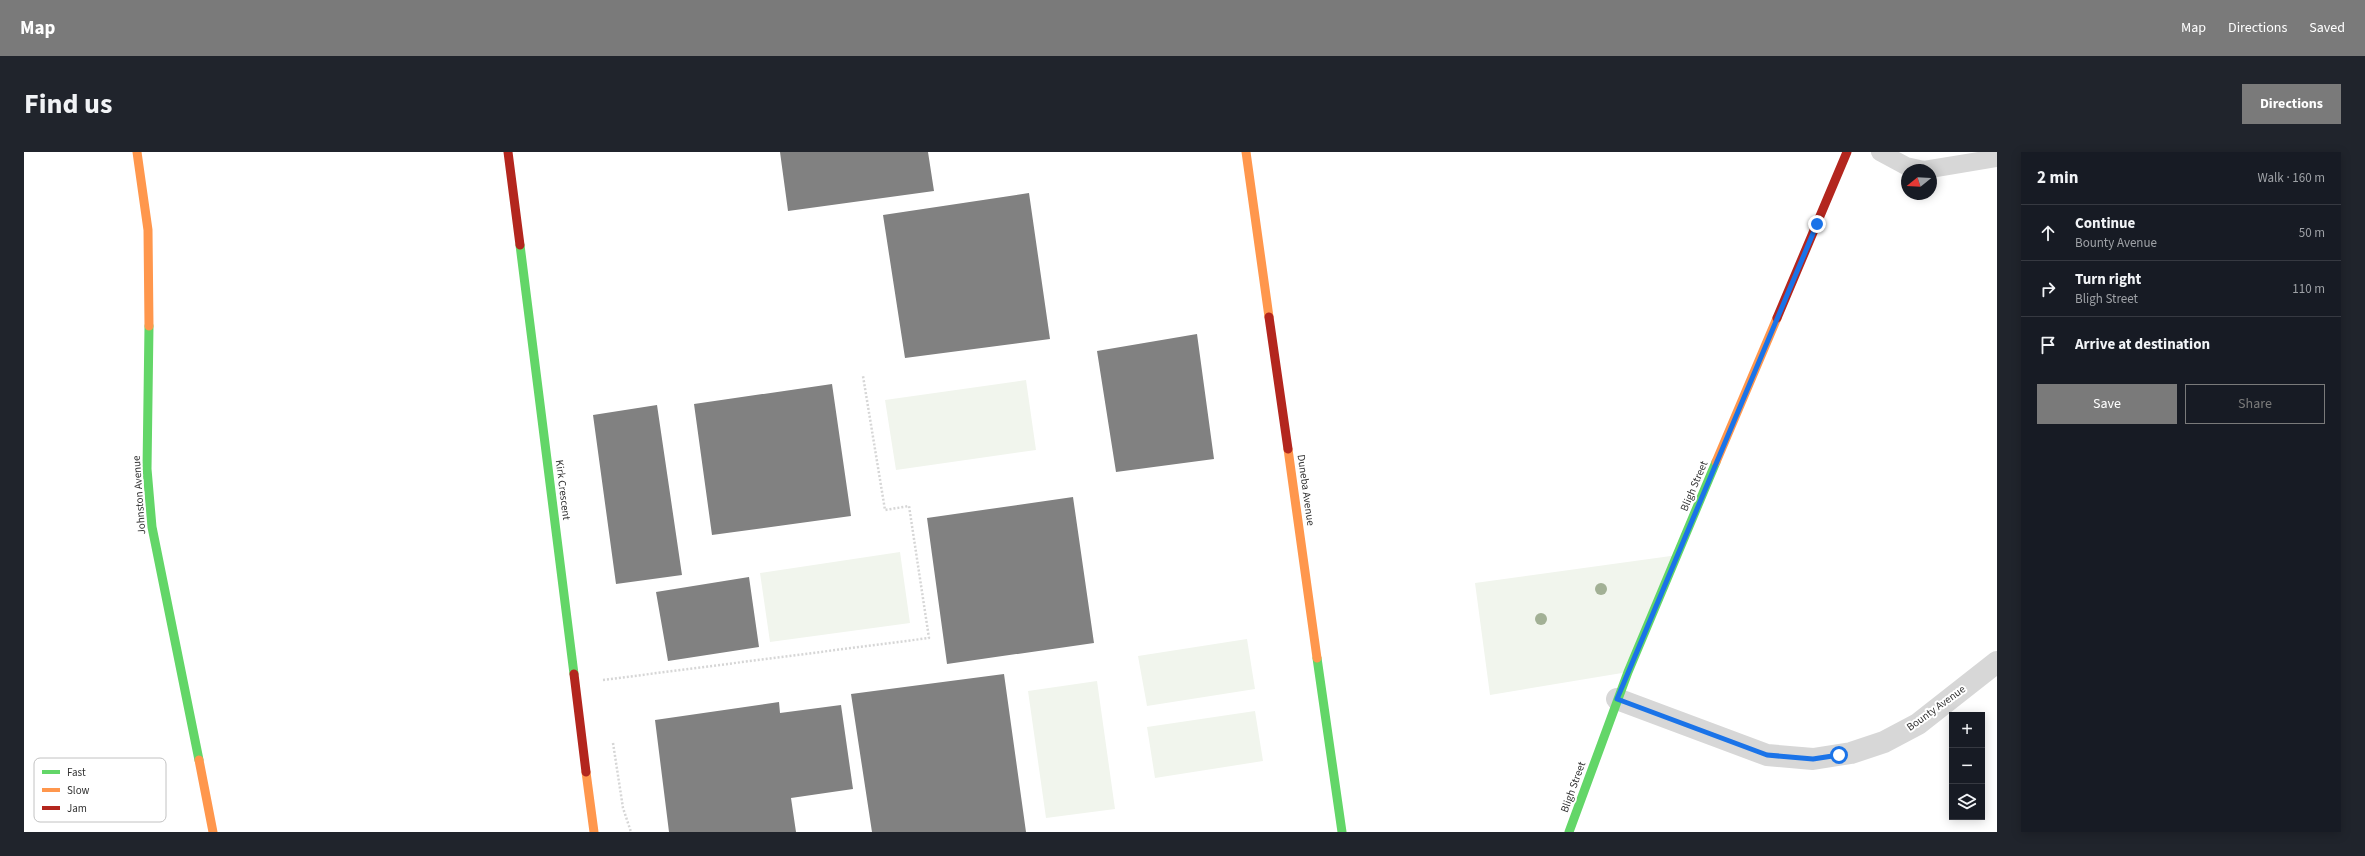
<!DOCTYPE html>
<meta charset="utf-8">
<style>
:root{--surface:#171b24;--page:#20242c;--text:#f1f3f6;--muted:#9ea1a6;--line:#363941;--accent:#7a7a7a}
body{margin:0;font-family:"Source Sans 3",sans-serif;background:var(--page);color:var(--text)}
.controls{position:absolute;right:12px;bottom:12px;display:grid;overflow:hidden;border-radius:0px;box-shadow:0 2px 10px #0003}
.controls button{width:36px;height:36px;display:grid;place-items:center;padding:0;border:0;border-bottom:1px solid var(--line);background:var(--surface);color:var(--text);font:20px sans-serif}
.compass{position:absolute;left:1877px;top:12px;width:36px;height:36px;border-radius:50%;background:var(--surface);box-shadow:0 2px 10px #0003;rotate:252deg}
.stop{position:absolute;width:12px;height:12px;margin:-9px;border:3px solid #1a73e8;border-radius:50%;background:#fff}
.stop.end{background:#1a73e8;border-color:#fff;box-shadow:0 1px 4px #0008}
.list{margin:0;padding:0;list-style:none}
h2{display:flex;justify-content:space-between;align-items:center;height:52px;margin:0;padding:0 16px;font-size:17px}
h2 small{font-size:13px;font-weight:400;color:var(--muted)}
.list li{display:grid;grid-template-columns:26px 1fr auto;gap:12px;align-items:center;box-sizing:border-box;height:56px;padding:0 16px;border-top:1px solid var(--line)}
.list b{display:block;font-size:15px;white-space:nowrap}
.list p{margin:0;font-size:13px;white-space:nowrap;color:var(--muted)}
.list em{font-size:13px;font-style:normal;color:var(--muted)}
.actions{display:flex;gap:8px;padding:12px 16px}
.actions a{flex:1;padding:9px 0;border:1px solid var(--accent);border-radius:0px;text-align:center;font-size:14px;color:var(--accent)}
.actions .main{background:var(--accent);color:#fff}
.icon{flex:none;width:22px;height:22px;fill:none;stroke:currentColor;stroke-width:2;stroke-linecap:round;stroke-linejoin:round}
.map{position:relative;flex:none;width:1973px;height:680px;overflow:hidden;border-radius:0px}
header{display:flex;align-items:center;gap:24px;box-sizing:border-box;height:56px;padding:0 20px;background:var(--accent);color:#fff}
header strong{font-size:19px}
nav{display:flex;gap:22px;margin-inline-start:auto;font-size:14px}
.intro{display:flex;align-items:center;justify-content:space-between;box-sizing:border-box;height:96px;padding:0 24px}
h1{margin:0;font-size:28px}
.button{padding:10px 18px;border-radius:0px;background:var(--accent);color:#fff;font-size:14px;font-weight:700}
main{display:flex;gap:24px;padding:0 24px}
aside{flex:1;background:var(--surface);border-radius:0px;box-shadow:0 2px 10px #0003}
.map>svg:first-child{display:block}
</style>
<header>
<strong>Map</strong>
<nav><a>Map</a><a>Directions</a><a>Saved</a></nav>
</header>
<div class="intro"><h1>Find us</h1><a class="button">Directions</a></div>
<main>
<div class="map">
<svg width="1973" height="680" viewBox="0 0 1973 680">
<rect width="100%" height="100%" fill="#fff"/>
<path fill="#f1f5ed" d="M1002,228l10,70 -140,20 -11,-70z
M876,400l10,71 -140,19 -10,-69z
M1654,403l-50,117 -138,23 -15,-112z
M1223,487l8,50 -108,17 -9,-50z
M1073,529l18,128 -69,9 -18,-127z
M1231,559l8,50 -108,17 -8,-51z"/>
<path fill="#818181" d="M756,0h148l6,39 -146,20z
M1005,41l21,146 -145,19 -22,-143z
M1173,182l17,125 -98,13 -19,-121z
M808,232l19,132 -139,19 -18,-131z
M633,253l25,170 -66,9 -23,-169z
M1049,345l21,146 -147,21 -20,-146z
M725,425l10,70 -91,14 -12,-69z
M980,522l22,158h-154l-21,-138z
M755,550l1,11 61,-8 12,84 -62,9 5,34h-127l-14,-112z"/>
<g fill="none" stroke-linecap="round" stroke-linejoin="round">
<path stroke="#d6d6d6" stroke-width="2.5" stroke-dasharray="2 2" stroke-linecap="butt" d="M579,528l326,-42 -20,-132 -24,4 -22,-134
M589,591l10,65 8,24"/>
<path stroke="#d7d7d7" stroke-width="18" d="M1856,0l26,14 18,4 73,-12"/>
<path stroke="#d7d7d7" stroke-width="22" d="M1593,547l150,56 46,4 38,-6 33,-11 34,-18 79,-62"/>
<path stroke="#63d668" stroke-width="9" d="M496,93l54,429
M125,174l-2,143 5,58 47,233
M1293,506l25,174
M1545,680l59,-160 88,-210"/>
<path stroke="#ff974d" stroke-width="9" d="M113,0l11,78 1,96
M1222,0l23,165
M1264,297l29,209
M1692,310l61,-144
M175,608l14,72
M562,620l8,60"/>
<path stroke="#b3261e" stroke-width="9" d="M484,0l12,93
M1245,165l19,132
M1753,166l70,-166
M550,522l12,98"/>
</g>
<g fill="#a2b095">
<circle cx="1577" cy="437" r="6"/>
<circle cx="1517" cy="467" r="6"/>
</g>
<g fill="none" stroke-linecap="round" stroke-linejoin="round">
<path stroke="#1a73e8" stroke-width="5" d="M1793,72l-200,475 150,56 46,4 26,-4"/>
</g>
<g text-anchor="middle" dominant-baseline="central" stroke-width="4" stroke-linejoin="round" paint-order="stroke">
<g font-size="11" fill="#333" stroke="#fff">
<text transform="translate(1670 334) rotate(-67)">Bligh Street</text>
<text transform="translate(539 338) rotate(83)">Kirk Crescent</text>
<text transform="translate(1282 338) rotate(82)">Duneba Avenue</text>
<text transform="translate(115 343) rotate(-94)">Johnston Avenue</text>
<text transform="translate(1912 556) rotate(-36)">Bounty Avenue</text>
<text transform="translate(1549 635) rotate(-70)">Bligh Street</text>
</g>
</g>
<rect x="10" y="606" width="132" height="64" rx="6" fill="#fff" stroke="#c2c2c2" stroke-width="1"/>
<rect x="18" y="618" width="18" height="4" fill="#63d668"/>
<rect x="18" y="636" width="18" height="4" fill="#ff974d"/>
<rect x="18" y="654" width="18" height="4" fill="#b3261e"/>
<g font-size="11" fill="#333">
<text x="43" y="624">Fast</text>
<text x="43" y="642">Slow</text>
<text x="43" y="660">Jam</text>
</g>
</svg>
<div class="controls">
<button>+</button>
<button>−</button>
<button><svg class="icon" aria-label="layers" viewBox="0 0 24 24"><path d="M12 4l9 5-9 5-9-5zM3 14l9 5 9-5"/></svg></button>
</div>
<svg class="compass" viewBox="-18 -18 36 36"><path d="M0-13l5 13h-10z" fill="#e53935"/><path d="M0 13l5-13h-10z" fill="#9ea1a6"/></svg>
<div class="stop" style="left:1815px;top:603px"></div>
<div class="stop end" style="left:1793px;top:72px"></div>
</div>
<aside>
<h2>2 min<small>Walk · 160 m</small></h2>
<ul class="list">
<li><svg class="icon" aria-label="ahead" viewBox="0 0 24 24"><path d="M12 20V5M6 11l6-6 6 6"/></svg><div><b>Continue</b><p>Bounty Avenue</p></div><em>50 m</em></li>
<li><svg class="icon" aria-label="right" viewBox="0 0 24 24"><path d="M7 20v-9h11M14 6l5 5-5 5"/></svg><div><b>Turn right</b><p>Bligh Street</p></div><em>110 m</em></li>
<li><svg class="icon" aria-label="arrive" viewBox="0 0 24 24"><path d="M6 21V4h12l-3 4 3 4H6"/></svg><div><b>Arrive at destination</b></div></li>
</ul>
<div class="actions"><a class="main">Save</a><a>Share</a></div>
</aside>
</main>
